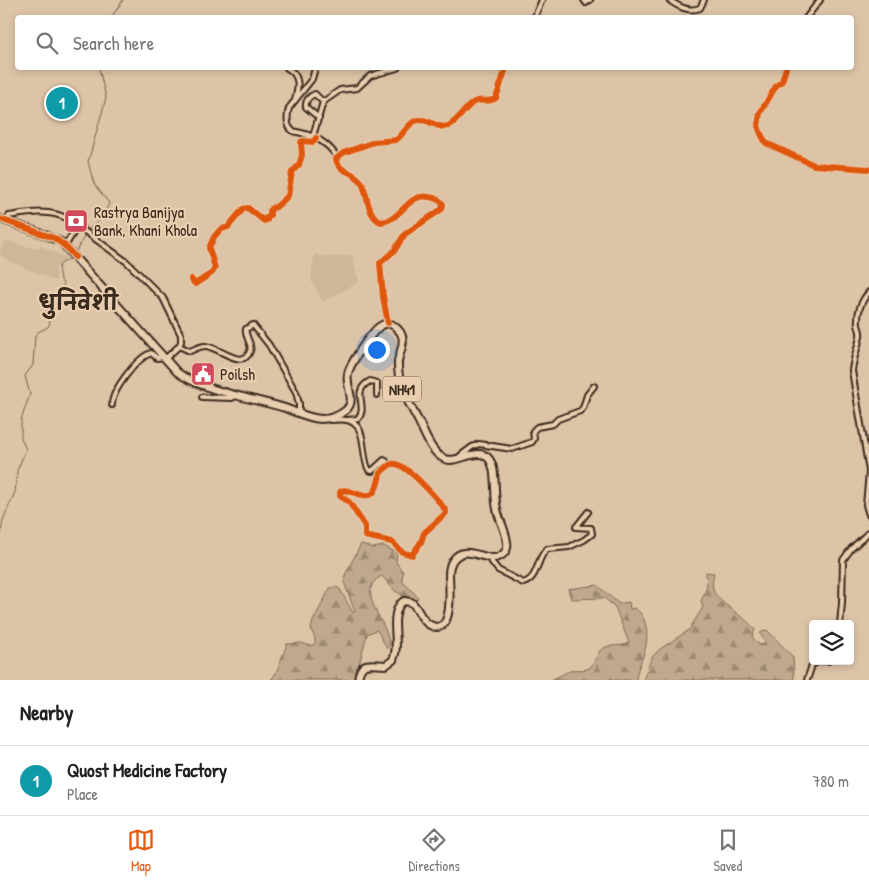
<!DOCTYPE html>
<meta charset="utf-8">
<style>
:root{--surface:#fff;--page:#f2f2f2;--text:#222;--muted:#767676;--line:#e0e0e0;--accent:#ea580c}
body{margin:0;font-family:"Patrick Hand","Playpen Sans Deva",sans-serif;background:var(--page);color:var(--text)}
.controls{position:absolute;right:15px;bottom:15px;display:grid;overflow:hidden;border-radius:5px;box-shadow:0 2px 8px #0003}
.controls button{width:45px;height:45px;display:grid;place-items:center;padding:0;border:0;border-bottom:1px solid var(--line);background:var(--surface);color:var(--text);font:25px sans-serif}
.you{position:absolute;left:376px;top:349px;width:18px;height:18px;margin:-12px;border:4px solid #fff;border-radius:50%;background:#1a73e8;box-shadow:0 0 0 8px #1a73e833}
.badge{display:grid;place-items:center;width:32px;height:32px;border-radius:50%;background:var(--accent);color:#fff;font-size:16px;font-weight:700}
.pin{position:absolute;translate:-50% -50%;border:2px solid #fff;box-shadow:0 1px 5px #0006}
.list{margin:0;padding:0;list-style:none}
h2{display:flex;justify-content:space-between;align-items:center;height:65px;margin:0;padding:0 20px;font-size:21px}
h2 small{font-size:16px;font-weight:400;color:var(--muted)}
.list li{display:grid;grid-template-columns:32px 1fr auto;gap:15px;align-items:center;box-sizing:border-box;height:70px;padding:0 20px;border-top:1px solid var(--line)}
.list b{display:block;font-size:19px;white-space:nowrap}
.list p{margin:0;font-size:16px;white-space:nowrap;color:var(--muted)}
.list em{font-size:16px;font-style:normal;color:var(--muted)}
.icon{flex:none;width:28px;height:28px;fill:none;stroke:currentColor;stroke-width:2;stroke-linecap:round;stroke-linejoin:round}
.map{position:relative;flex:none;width:869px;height:680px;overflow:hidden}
.search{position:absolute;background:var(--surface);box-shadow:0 2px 8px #0003;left:15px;right:15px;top:15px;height:55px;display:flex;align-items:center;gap:12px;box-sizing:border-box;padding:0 18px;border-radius:5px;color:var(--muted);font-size:19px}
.sheet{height:135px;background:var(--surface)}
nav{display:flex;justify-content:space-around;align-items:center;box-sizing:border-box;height:70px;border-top:1px solid var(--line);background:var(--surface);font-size:14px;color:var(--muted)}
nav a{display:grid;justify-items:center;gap:2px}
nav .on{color:var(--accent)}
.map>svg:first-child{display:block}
</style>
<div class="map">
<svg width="869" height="680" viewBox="0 0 869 680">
<defs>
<pattern id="forest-firs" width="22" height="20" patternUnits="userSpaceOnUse" patternTransform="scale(1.25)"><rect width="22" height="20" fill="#c0a88e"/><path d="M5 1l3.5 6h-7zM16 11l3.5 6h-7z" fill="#9d8973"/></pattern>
</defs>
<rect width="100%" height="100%" fill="#dec4a7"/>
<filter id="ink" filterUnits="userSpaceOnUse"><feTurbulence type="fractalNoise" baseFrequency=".02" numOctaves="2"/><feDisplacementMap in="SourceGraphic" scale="10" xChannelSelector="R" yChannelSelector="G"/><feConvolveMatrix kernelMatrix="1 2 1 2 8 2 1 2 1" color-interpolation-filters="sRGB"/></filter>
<g filter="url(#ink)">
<path fill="#cfb69a" d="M6,241l31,8 4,-3 26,12 -11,8v15l-47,-20 -9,-6v-5z
M314,254l14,3 24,-2 7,27 -36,20 -12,-22z"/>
<path fill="url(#forest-firs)" stroke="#7e6956" d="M361,544l12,4 11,-2 13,7 -1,9 7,10 -1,9 16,16 -3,5 -20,-11 -13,-15c-24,11 -4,37 3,53 2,5 3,10 5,15l-3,5 -10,-19 -10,4 -12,46h-84l5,-7 11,-29 14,-1 10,3 4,-2v-5l-4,-10 2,-8 17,-33 6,-1 4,2 13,24 2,-1 -11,-30 1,-7z
M706,572l8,1c-1,5 -2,11 -1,16 3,14 32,26 42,41l-3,7 8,8 6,-1 -6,-11 7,-3 26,27 1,23h-151l9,-23 8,-8 29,-19 14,-23 -2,-6 6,-14z
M597,585l22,19 10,-2 1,7 5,-1c13,9 14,30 9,45 -3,10 -7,16 -8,27h-85c7,-3 15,-8 22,-10 5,-1 11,1 16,-2 7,-4 6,-15 13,-19 9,-6 18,-1 27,-6l-14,-36 -11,-9 -33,1 -3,-10z"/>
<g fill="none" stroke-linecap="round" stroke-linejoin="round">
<path stroke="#725e4c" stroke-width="1" d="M111,18l12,-18
M87,231l16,-14 6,-14 -15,-19 -6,-22 18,-64 -7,-30
M75,253l10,-18
M0,540l3,-20 12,-28 2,-15v-6l9,-22 -5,-11v-18l9,-26 -5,-18 8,-11 2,-29 3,-4 10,-5 2,-4 -5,-9 1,-9 12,-5 7,-9c-2,-11 -8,-13 -6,-26l11,-7"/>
<defs>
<path id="street" d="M584,0l2,3 4,-3
M669,0c10,7 19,12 31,8l4,-8
M534,18l8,-18
M806,18l14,-18
M287,68c13,7 12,18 8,32
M315,68l-3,11 -23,29c-2,7 -3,19 4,23 4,1 9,2 12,3 13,3 25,12 32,23
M786,68l-4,13 -6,5 -16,27 -2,13 3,8 5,9 48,22 55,4
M319,118l-13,-11c-1,-6 3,-11 9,-13l8,8
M313,136l10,-34 17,-12 17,-2 13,-12 27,-8
M7,221l2,-5c20,-3 40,-7 59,3l59,43 36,36 18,37v7l-2,4
M65,246l12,-19
M191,279l4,5 17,-11 3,-5 -6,-20 5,-11 6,-7 8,-3 15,-18 5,-1 16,13 3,-1 -1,-2 4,-2v-5l2,-3 4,-1 12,-11 4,-24 7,-7 3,-10 -1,-13 2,-1 10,1 3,-4
M869,292c-8,9 -12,21 -11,33 1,4 3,7 2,11 -2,12 -7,23 -8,35l17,100
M388,323l-5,-26 -3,-34 14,-12 11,-17 37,-25 1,-5c-4,-5 -8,-6 -14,-7 -21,-5 -28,24 -48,25 -14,-6 -13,-27 -19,-39 -7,-13 -23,-9 -26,-24l7,-6 31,-11 22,-2c7,-5 11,-15 19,-19 11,-5 23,9 33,5 11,-5 16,-18 26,-24 8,-4 15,2 22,-4l10,-30
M166,358l13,-12 11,5c5,-2 10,-5 15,-5 13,0 38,25 45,5 3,-8 -6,-14 -4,-22l7,-4 16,20 27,47 3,12v9
M202,397l30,1 4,-3
M112,405c0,-15 25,-47 39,-52l6,5 7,-1
M330,420c5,0 12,-1 17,0 22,5 13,36 22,50l3,1 12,-11 2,1 -6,12
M347,420l11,-1c11,-13 -8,-27 12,-38l7,2v12
M460,456l12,-9 7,-3 33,5 20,-7 2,-3 -1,-8 4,-4 16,-3 5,-5 22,-8 3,-3 4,-13 7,-9
M869,472l-3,33 3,10
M380,473c3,-2 8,-8 12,-9 13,-3 47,37 54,47v2l-22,20 -3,9 -9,13 -10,-3 -10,-10 -27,-6v-10l-16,-24 -9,-6v-4l4,-2c24,6 31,13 36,-16
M488,557l10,13 25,13c16,-4 13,-25 24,-34l22,-2 15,-7 8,-6 -1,-6 -15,-1 12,-15
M840,624l2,-21 1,-43 8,-11 18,-17
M822,661h6
M807,680l5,-15 7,-4"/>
<path id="highway" d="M0,219l46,16 15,7 116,130c22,18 79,27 108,36 11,4 23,10 36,11 9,0 18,-3 25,-9 11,-10 -1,-23 2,-36 1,-9 23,-41 31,-47 3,-3 6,-3 10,-4 6,3 11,7 13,13 3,9 -3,17 -4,26 -1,23 11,41 21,60 6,12 12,31 26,37 14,6 41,-20 48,9 3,13 1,28 4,41 2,11 9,22 10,33 1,5 -1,10 -5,13 -13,11 -36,-14 -49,5 -3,4 -4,10 -4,15 0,10 6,63 -19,50 -10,-5 -11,-17 -19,-23l-7,-1 -4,3c-11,17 1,39 -7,56l-7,5c-15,0 -26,-6 -28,15"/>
</defs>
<use href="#street" stroke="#3b2a1e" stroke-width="8"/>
<use href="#highway" stroke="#3b2a1e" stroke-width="10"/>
<use href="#street" stroke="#e9ceb0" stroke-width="4"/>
<use href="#highway" stroke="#e9ceb0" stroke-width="6"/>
<defs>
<path id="cycleway" d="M786,68l-4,13 -6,5 -16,27 -2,13 3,8 5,9 48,22 55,4
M0,219l54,19 11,8 10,11
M191,279l4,5 17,-11 3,-5 -6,-20 5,-11 6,-7 8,-3 15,-18 5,-1 16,13 3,-1 -1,-2 4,-2v-5l2,-3 4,-1 12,-11 4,-24 7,-7 3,-10 -1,-13 2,-1 10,1 3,-4
M388,323l-5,-26 -3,-34 14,-12 11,-17 37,-25 1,-5c-4,-5 -8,-6 -14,-7 -21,-5 -28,24 -48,25 -14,-6 -13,-27 -19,-39 -7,-13 -23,-9 -26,-24l7,-6 31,-11 22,-2c7,-5 11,-15 19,-19 11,-5 23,9 33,5 11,-5 16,-18 26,-24 8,-4 15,2 22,-4l10,-30
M380,473c3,-2 8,-8 12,-9 13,-3 47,37 54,47v2l-22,20 -3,9 -9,13 -10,-3 -10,-10 -27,-6v-10l-16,-24 -9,-6v-4l4,-2c24,6 31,13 36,-16"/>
</defs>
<use href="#cycleway" stroke="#e9ceb0" stroke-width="9"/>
<use href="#cycleway" stroke="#df570d" stroke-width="6"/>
</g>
</g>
<defs>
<symbol id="bank-square" viewBox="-11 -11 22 22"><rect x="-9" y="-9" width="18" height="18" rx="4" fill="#d1495b" stroke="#e9ceb0"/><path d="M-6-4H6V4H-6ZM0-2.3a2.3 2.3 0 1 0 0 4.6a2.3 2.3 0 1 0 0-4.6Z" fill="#fff"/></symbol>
<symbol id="civic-square" viewBox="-11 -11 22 22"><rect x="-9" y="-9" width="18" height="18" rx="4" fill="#d1495b" stroke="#e9ceb0"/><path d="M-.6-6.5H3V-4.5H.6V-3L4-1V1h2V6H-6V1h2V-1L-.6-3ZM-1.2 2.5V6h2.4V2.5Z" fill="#fff"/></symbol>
</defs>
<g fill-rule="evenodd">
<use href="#bank-square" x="62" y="207" width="28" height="28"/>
<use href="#civic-square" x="189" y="360" width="28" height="28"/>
</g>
<g text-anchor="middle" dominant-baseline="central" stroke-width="4.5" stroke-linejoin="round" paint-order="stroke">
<rect fill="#e9ceb0" stroke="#6f5b4a" stroke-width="1" x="383" y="376.5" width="38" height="25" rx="4"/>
<g font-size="15" font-weight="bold" fill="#3b2a1e">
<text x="402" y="389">NH41</text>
</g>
<g font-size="16" fill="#3b2a1e" stroke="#e9ceb0" text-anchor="start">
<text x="94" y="212">Rastrya Banijya<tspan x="94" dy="18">Bank, Khani Khola</tspan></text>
<text x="220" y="374">Poilsh</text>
</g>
<g font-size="21" font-weight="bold" fill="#3b2a1e" stroke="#e9ceb0">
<text x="78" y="302">धुनिवेशी</text>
</g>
</g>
</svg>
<div class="controls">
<button><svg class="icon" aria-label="layers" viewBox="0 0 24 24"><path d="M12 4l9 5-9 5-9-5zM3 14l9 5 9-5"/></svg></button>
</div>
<div class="you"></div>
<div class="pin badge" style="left:62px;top:103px;background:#0f9aa8">1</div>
<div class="search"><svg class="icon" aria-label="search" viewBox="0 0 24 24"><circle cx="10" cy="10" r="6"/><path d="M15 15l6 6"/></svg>Search here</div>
</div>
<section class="sheet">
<h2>Nearby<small></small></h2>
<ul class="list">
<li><span class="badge" style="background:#0f9aa8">1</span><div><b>Quost Medicine Factory</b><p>Place</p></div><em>780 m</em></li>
</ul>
</section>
<nav>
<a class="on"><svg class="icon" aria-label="map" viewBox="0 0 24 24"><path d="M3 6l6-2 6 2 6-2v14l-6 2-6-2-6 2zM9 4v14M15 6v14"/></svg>Map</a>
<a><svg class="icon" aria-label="directions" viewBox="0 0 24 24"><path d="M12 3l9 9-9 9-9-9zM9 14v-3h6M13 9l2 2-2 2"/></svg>Directions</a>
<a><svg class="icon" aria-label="saved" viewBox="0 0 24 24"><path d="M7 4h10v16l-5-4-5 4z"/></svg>Saved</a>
</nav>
